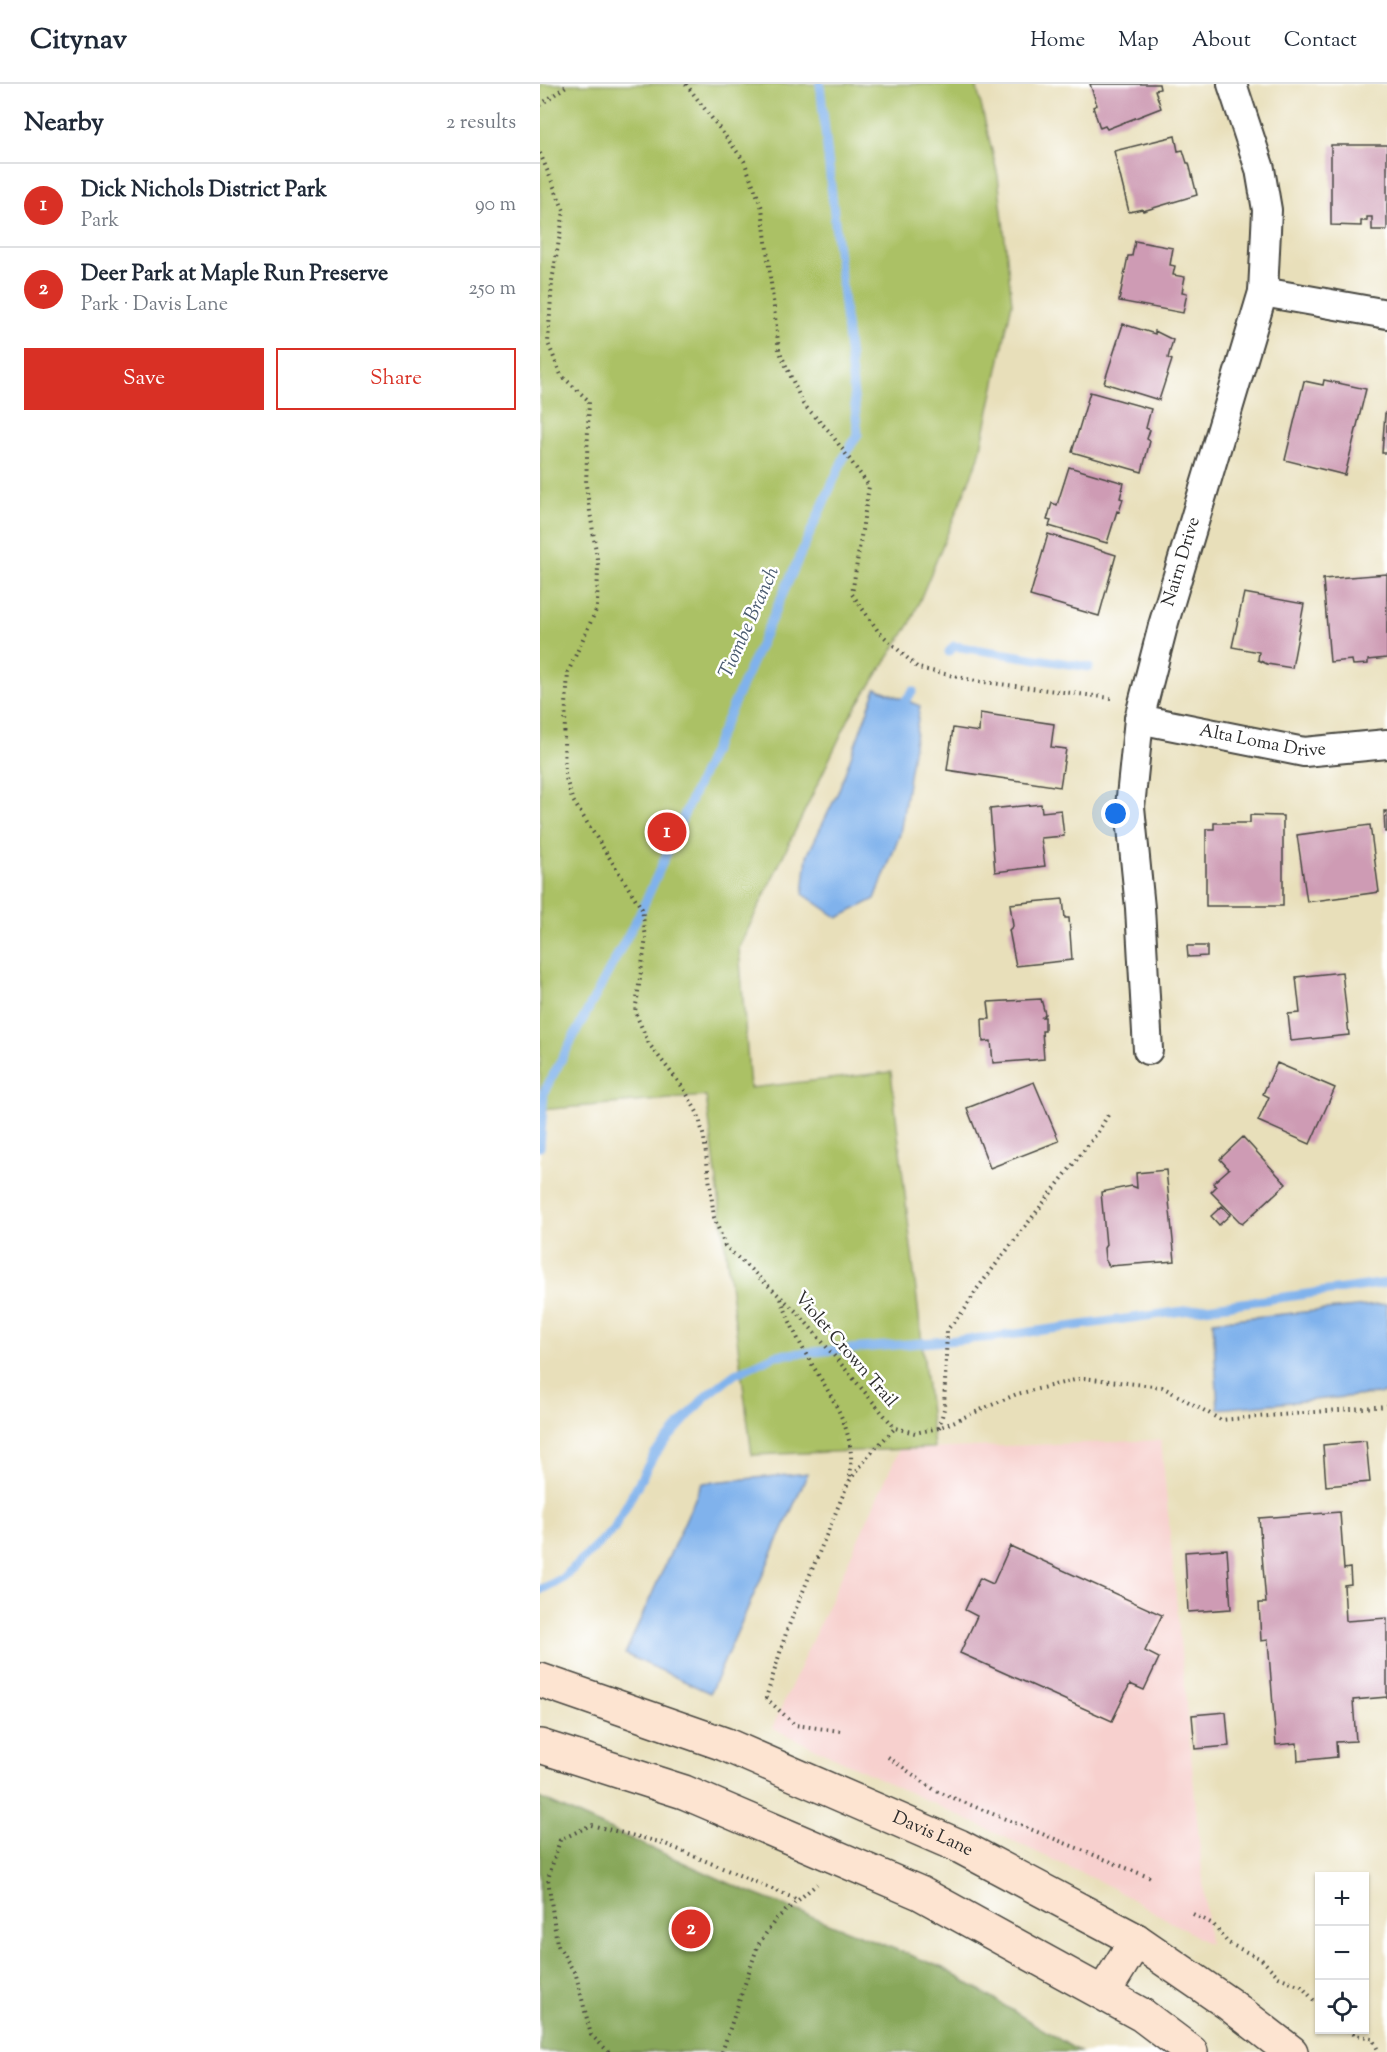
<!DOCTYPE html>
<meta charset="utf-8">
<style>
:root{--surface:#fff;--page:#f6f6f7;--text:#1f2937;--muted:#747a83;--line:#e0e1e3;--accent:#d93025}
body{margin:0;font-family:"Sorts Mill Goudy",serif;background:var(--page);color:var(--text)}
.controls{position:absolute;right:18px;bottom:18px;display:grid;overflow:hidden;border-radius:0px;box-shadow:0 2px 4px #0004}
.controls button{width:54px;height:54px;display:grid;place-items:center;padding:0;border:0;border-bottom:2px solid var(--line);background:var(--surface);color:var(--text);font:30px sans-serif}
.you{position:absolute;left:576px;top:730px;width:21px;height:21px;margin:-15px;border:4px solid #fff;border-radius:50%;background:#1a73e8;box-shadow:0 0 0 9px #1a73e833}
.badge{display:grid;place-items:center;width:39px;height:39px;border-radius:50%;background:var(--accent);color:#fff;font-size:20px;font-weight:700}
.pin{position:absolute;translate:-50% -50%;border:3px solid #fff;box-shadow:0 2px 6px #0006}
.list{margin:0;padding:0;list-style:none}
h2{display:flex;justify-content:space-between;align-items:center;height:78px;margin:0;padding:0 24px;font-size:26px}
h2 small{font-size:20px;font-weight:400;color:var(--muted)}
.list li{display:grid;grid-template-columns:39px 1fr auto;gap:18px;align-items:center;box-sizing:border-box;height:84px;padding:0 24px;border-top:2px solid var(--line)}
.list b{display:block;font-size:22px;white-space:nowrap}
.list p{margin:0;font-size:20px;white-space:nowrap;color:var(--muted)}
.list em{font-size:20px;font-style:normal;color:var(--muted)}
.actions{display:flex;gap:12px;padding:18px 24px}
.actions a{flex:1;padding:14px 0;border:2px solid var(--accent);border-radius:0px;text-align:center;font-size:21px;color:var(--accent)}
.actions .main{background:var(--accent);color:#fff}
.icon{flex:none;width:33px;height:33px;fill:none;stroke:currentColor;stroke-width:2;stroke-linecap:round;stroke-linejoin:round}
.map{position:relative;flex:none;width:847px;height:1968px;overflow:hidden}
header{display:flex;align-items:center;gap:36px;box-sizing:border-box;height:84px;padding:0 30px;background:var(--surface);border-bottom:2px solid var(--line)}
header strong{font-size:28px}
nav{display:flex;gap:33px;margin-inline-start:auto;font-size:21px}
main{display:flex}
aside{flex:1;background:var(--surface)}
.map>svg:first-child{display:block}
</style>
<header>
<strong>Citynav</strong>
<nav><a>Home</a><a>Map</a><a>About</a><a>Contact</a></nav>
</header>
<main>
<aside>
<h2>Nearby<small>2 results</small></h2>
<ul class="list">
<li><span class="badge">1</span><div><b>Dick Nichols District Park</b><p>Park</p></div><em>90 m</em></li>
<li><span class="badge">2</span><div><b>Deer Park at Maple Run Preserve</b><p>Park · Davis Lane</p></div><em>250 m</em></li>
</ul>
<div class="actions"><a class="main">Save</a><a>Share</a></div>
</aside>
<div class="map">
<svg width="847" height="1968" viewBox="0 0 847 1968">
<rect width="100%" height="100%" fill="#fff"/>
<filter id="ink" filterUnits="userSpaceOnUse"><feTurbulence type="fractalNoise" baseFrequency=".0167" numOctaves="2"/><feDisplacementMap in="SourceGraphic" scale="12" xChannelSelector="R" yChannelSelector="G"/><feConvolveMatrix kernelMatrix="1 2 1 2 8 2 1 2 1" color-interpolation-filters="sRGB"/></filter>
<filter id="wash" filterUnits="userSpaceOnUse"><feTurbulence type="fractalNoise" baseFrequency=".008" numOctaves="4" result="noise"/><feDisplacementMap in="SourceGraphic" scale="24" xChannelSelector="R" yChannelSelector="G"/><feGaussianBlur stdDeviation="1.35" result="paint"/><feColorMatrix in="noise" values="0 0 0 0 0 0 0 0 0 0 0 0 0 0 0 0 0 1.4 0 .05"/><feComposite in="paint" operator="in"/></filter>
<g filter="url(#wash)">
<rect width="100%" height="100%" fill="#e8dfba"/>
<path fill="#f7d0ce" d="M621,1356l48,504 -98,-57 -339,-159 127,-278z"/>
<path fill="#abc165" stroke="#6b7648" stroke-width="1.5" d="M0,0h436l22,92 14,127 -33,154 -69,167 -60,92 -111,232 11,140 141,-16 43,376 -182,7 -46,-359 -166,14z"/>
<path fill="#88a75a" stroke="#5a6942" stroke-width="1.5" d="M0,1714l202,91 201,79 137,84h-540z"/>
<path fill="#80b2ec" stroke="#566e8c" stroke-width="1.5" d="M336,604l44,18 -20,128 -25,65 -37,19 -35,-24 4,-38 31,-64z
M847,1220v89l-169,16 -5,-88z
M268,1389l-98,220 -85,-39 77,-171z"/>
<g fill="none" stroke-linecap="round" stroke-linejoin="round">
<path stroke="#80b2ec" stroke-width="9" d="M409,568l5,-6 135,21
M365,617l8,-10
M0,1063l4,-55 98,-183 203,-454 13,-21 -38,-350
M0,1506l23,-12 50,-48 42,-77 51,-57 29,-22 41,-19 218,-18 393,-54"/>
</g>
<g id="blocks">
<path fill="#ce9bb4" d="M550,0h69l1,5 -5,1 6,18 -54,21 -2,-3 -5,2 -7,-21 4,-2z
M635,52l3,15 5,-1 4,13h2l8,32 -54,16 -1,-2 -13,3 -15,-61z
M791,61h56v85h-15v-13h-5v4h-6v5l-30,-1z
M595,157l38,7 -3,17 5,1 -2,9 12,2 -3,15 5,1 -4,20 -64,-12 9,-45h4z
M583,240l32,10v-3l18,9 -5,18 4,2 -13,40 -55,-17z
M784,296l42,9 -21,86 -60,-15 19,-79 19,4z
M550,308l61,17 -5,19 4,2 -3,9 3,2 -8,31 -70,-20z
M845,329h2v40h-5z
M529,383l55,16 -4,15 3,1 -4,13 -2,-1 -10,32 -58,-17 2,-5 -4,-1 5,-17 5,2z
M508,450l68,21 -17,61 -69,-20z
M847,490v84l-19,2v4l-15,1 -1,-5 -22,2 -7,-83z
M704,509l60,11 -12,64 -25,-4 -9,-4 1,-8 -27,-5z
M440,629l74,11 -3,23 15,2 -6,38 -113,-17 6,-42 26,4z
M501,720l1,8 19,-2 3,26 -23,2 4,28 -50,6 -5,-63z
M844,727h3v21h-2z
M710,731l33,1v90h-77v-77h8v-6h36z
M830,741l9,67 -72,10 -10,-67z
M523,815l2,19h4l3,42 -56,6 -7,-36 4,-4 -3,-22z
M647,862h20v10l-19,1z
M802,888l7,63 -58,6 -3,-27 12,-1 -4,-36z
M501,915l4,15 -3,3h3v14h-3l2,28 -51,4 -2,-22 -8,1 -1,-23h8l-2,-17z
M737,979l58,25 -25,56 -52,-23 11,-24 -6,-3z
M494,998l25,59 -69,27 -23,-60z
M703,1053l43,47 -44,40 -31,-32 5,-5 -3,-4 16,-14 -9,-10z
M626,1086l9,91 -66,5 -4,-7 -1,-11 2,-3 -5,-53 31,-6 5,2 -1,-15z
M682,1122l8,9 -11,10 -8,-9z
M826,1357l4,41 -44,4 -3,-41z
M800,1428l4,57 6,-1 1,16 -7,1 2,36 41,-3v79l-34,3 3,41 -20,1 1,15 -39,4 -1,-18 -21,2 -8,-105 -7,1 -2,-38h7l-7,-85z
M470,1462l152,69 -17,36 14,7 -15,32 -14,-6 -18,37 -152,-68 17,-37 -12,-6 15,-32 13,6z
M687,1465l4,60 -43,3 -3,-60z
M686,1628l3,34 -34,3 -3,-34z"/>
</g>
</g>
<g filter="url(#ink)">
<use href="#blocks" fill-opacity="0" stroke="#474640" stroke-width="1.5"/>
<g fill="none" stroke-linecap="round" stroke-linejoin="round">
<defs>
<g id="street">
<path d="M723,208l124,22"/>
<path id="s1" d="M599,635l165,33 83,-8"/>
<path id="s2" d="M608,966l-8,-142 -10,-101 9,-88 25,-97 99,-330 4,-82 -7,-41 -28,-85"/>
</g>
<g id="secondary">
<path id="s3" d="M0,1596l184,64 235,102 177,94 93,64 62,48"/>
<path d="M0,1662l144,46 236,101 222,122 49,37"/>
<path d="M564,1908l32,-52"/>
</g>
</defs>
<use href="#street" stroke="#474640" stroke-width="32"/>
<use href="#secondary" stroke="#474640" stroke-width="36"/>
<path stroke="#474640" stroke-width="4" stroke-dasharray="1.5 4.5" stroke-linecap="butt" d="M146,0l58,77 18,47 17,142 24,54 26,27 40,55 -17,108 26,37 40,37 58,13 135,17
M0,21l29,-21
M0,69l24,58 -12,70 -4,62 13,32 28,26 -3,84 12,80 -1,43 -29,64 -4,67 1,36 7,24 70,110 4,29 -11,74 14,32 35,45 14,25 6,24 10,79 11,29 73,67 97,115 20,5 24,-5 78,-34 66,-16 79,9 59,33 166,-14
M241,1215c5,13 10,26 16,38 23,48 64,87 52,144
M399,1344l5,-19 3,-79 18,-21 12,-20 121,-157 10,-17
M300,1647l-45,-6 -29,-27 21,-68 61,-147 21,-28 26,-27
M348,1673l48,34 215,87
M653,1830l20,10 15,19 33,16 18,18 22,9 19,21
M808,1946l7,5 17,3 7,14
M69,1968l-18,-17 -15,-60 -19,-31 -9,-65 12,-39 31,-15 72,18 135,57
M182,1968l36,-107 18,-26 41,-35"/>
<use href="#street" stroke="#fff" stroke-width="28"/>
<use href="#secondary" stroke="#fde4d1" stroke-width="33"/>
</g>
</g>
<g text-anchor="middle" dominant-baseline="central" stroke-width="5" stroke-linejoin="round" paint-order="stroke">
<g font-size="18" fill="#2b2b2b" stroke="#fff">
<text stroke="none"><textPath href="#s2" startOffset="495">Nairn Drive</textPath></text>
<text stroke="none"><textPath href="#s1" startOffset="126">Alta Loma Drive</textPath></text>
<text transform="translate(305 1266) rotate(49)">Violet Crown Trail</text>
<text stroke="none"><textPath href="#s3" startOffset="422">Davis Lane</textPath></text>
</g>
<g font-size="20" font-style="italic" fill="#495a6f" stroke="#fff">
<text transform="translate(210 539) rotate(-66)">Tiombe Branch</text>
</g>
</g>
</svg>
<div class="controls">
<button>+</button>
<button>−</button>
<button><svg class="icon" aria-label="locate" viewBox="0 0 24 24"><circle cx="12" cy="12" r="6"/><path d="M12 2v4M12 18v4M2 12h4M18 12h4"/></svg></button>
</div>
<div class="you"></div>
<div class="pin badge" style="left:127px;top:748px">1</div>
<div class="pin badge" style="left:151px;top:1845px">2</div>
</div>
</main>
